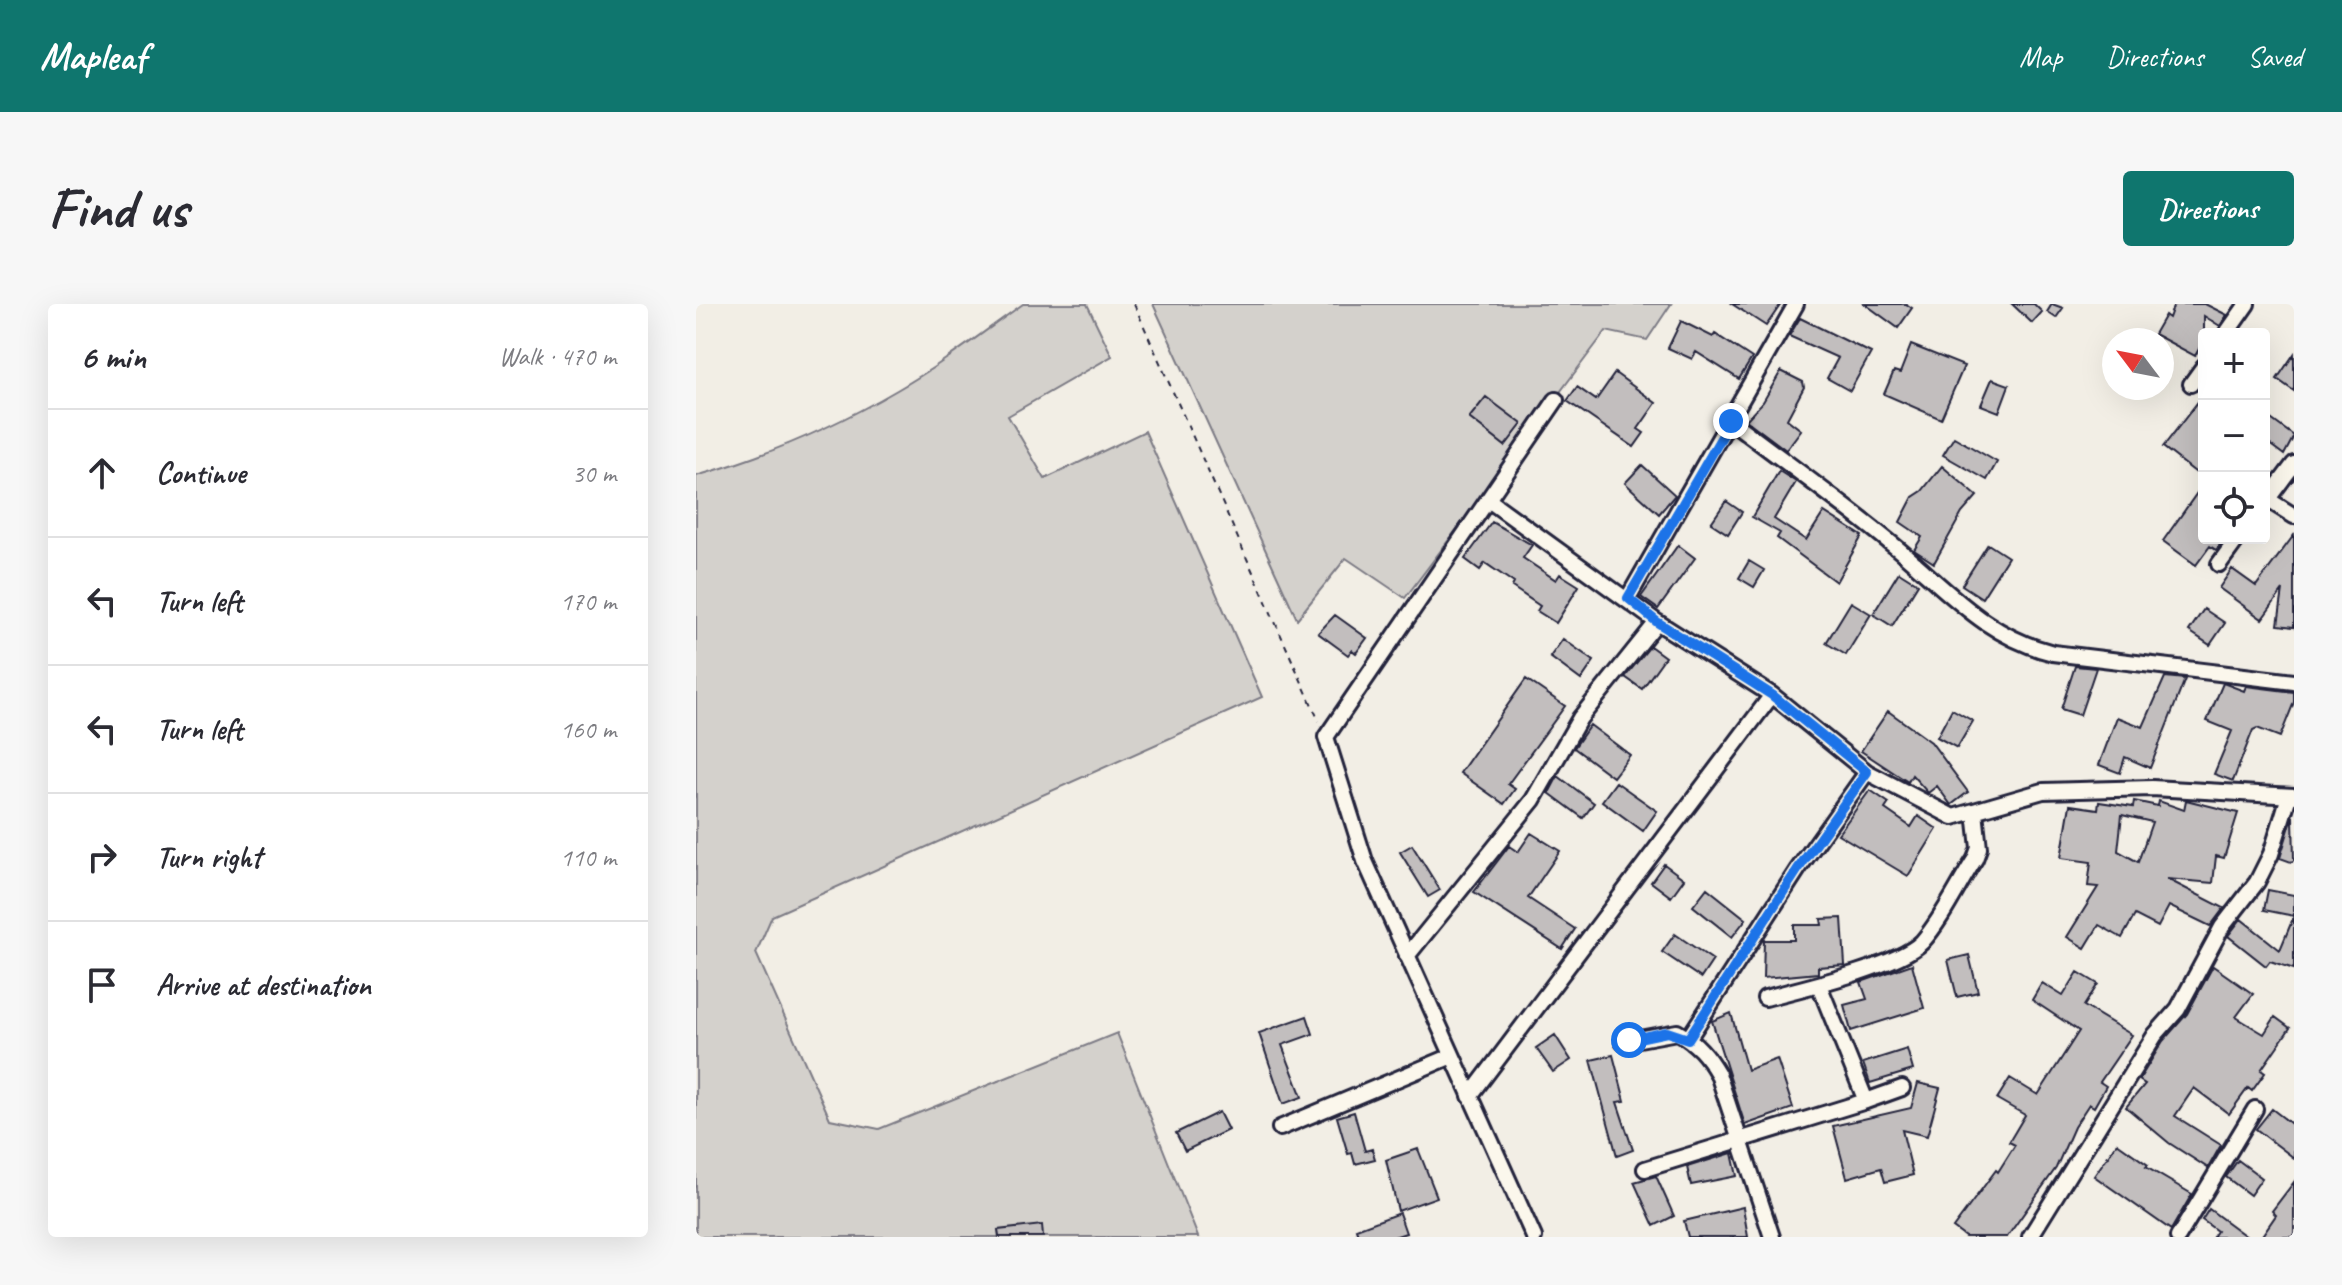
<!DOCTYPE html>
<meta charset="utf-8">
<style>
:root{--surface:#fff;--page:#f7f7f7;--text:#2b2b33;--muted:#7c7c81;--line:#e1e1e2;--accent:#0f766e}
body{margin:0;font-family:Caveat,sans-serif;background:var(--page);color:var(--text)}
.controls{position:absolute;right:24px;top:24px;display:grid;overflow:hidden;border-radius:8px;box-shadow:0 8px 32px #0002}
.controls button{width:72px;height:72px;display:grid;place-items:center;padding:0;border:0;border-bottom:2px solid var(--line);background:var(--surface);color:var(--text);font:40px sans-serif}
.compass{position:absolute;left:1406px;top:24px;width:72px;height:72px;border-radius:50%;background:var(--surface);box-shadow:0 8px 32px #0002;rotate:302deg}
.stop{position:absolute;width:24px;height:24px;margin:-18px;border:6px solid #1a73e8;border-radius:50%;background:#fff}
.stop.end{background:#1a73e8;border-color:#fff;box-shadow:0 2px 8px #0008}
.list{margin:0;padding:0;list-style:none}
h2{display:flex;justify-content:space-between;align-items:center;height:104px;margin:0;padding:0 32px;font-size:34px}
h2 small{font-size:26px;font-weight:400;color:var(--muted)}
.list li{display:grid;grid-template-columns:52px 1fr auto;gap:24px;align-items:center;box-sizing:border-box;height:128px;padding:0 32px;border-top:2px solid var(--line)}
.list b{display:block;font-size:30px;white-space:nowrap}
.list em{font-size:26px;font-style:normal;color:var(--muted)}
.icon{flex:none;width:44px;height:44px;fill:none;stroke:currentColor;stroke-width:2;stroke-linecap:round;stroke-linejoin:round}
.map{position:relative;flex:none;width:1598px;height:933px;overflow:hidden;border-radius:8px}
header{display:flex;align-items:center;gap:48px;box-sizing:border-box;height:112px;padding:0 40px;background:var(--accent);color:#fff}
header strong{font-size:38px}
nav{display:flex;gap:44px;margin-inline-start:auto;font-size:28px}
.intro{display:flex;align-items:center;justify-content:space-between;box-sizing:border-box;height:192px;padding:0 48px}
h1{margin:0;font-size:56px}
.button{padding:20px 36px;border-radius:8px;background:var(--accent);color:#fff;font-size:28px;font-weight:700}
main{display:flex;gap:48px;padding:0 48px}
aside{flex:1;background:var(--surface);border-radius:8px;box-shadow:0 8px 32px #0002}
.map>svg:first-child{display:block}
</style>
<header>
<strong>Mapleaf</strong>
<nav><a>Map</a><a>Directions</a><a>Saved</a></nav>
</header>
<div class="intro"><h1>Find us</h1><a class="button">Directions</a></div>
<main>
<aside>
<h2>6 min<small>Walk · 470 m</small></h2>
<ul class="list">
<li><svg class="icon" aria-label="ahead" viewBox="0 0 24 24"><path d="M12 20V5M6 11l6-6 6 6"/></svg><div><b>Continue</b></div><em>30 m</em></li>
<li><svg class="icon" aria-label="left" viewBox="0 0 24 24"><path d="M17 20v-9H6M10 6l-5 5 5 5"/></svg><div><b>Turn left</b></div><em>170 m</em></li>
<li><svg class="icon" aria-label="left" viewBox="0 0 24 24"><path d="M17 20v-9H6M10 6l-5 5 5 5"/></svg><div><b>Turn left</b></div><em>160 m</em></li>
<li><svg class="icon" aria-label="right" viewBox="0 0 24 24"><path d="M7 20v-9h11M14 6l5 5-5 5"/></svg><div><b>Turn right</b></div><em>110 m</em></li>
<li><svg class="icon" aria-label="arrive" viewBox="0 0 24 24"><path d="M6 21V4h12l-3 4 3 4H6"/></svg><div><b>Arrive at destination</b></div></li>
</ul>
</aside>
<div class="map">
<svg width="1598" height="933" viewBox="0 0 1598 933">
<rect width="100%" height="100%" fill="#f2eee5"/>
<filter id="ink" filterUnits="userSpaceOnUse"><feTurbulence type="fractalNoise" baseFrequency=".0125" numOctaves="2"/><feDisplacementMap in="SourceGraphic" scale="16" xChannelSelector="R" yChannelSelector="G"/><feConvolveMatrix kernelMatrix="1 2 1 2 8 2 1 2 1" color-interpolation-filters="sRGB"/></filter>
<g filter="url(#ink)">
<path fill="#d4d1cc" stroke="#7b7a84" stroke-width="2" d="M327,0h64l25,52 -104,60 37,63 100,-48 117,266 -490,219 -16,37 74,166 49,10 238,-96 81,204h-502v-761c70,-20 138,-49 201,-86 44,-25 85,-57 126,-86z
M457,0h518l-24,36 -41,-9 -201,267 -59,-40 -49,61z"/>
<path fill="#c2bebe" stroke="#22223b" stroke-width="2" fill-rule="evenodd" d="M1036,0h49l-15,22z
M1169,0h41l6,4 -14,20z
M1316,0h22l8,8 -10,11z
M1356,0l11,4 -7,10 -9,-6z
M1478,0h31l22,11 -7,11 -16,-10v24l-9,16 -41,-22 11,-19 4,3z
M1104,14l71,35 -21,38 -23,-13 11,-20 -49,-22z
M985,17l32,16 2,-3 37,24 -13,21 -43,-27 -4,7 -24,-11z
M1215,41l53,21 -23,53 -57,-25 10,-23 6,2z
M1598,50v37l-17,-12z
M1085,67l22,11 1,5 -17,32 14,11 -15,20 -40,-30 17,-18z
M919,69l41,30 -18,26 6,4 -10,14 -67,-46 10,-14 19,13z
M1296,75l17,6 -10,27 -18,-7z
M1508,90v85l-41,-32z
M790,93l36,27 -17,22 -36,-28z
M1568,110l30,22 -10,19 -20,-15z
M1258,133l43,25 -10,18 -44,-25z
M946,161l33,30 -16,19 -34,-31z
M1246,162l35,30 -15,17 -28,50 -20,-13 8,-13 -22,-15 13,-25 9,-6z
M1083,167l17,11 -22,37 32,21 18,-28 38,24 -26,46 -59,-44 3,-5 -28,-16z
M1508,179v55h21l-9,12 -6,-4 -14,19 -33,-24z
M1030,197l16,11 -14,22 -17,-11z
M796,218l40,23 -9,13 33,22 4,-6 19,12 -23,37 -19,-12 3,-5 -28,-19 2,-4 -29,-20 -5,7 -15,-11z
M1598,231v92l-16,-2 5,-35 -21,29 -43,-31 13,-19 24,17z
M1292,240l20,13 -26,41 -20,-13z
M982,241l17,13 -37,51 -17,-12z
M1053,257l15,9 -10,17 -15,-9z
M1203,268l19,12 -26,42 -19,-12z
M1155,298l20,12 -25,41 -20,-12z
M1508,305l21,14 -15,22 -21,-14z
M639,311l32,23 -11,15 -4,-3 -4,5 -30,-22z
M867,335l31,22 -13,19 -31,-23z
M954,342l15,11 -23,32 -17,-12z
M1379,362l21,2 -16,47 -19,-6z
M1469,373l20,2 -35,89 -25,-11 -5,16 -21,-8 18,-48 26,10z
M830,375l39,27 -57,78 7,5 -11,15 -44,-31z
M1527,379l21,8 2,-5 48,6v10l-14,35 -23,-9 -4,2 -20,51 -19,-7 18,-43 -25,-10z
M1256,405l21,12 -16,27 -20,-11z
M1192,407l43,31 37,50 -17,13 -14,-19 -9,7 -16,-18 -4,7 -47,-31z
M894,421l40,30 -17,22 -39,-29z
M862,472l36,27 -11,15 -34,-25z
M920,478l41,29 -14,20 -41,-30z
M1174,486l19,13 -4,6 26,18 7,-11 19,13 -29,47 -70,-42z
M1490,496l52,13 -14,45 -8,-2 -3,27 -46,-4 57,29 -12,16 -2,2 -41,-20 -11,21 -23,-12 -13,23 -23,-13 -14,23 -18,-11 31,-50 -10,-1 3,-24 -30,-4 9,-53 28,4 1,-7 34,5 1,-6 24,5 1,-5 25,9zM1426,511l30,7 -14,40 -20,-11z
M1597,512l1,44 -3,2 -11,-4z
M835,529l29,18 -32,47 47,31 -13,20 -88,-57 35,-46 9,6z
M716,541l28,45 -12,7 -28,-45z
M968,560l20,15 -13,18 -20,-15z
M1011,584l39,31 -14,18 -39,-31z
M1572,586l26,5v21l-30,-6z
M1598,612v53l-24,-8 -4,5 -38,-30 13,-17 39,31z
M1146,614l3,47 -27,2v6l-55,5 1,-38h30v-15h28l-1,-6z
M979,630l38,26 -12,18 -39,-26z
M1273,651l9,37 -21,5 -9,-37z
M1216,660l12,44 -73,23 -7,-26 23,-6 -6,-17z
M1517,662l40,28 -17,23 28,17 11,-17 15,11 -29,42 4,3 -13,18 -4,-3 -19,26 -35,-26 -19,28 46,29 -13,23 -39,-25 -43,-36 19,-23 -6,-4 24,-39 24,-27z
M1382,668l20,12 -14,22 48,29 -32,47 6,4 -12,21 -5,-3 -15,23 -18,41 -49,69h-42l-12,-9 43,-58 2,2 17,-27 -6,-3 16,-27 -28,-16 13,-21 28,17 41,-64 -47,-31 10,-17 21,13z
M1035,709l16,57 30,-11 16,49 -48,17 -33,-104z
M611,712l6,18 -31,11 20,52 -19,7 -24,-71z
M859,731l16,25 -18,12 -17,-24z
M1211,745l6,21 -43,13 -7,-20z
M917,751l12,46 -8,1 16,48 -16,6 -26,-96z
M1222,779l22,5 -13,48 -25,-6 11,45 -28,7 -4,-14 -34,10 -14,-52 78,-18z
M1576,805l22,17v32l-38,-29z
M523,808l9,18 -43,21 -9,-18z
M658,808l11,39 7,-2 3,10 -20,5 -3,-11 -4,1 -11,-37z
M1421,839l31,22 -2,2 46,27 -21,36 -77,-54z
M722,845l19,48 -39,14 -12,-51z
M1036,849l5,23 -46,9 -4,-18z
M1542,856l24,18 -12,17 -24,-18z
M960,872l18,40 -20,10 -20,-44z
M1598,878v55h-33l15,-22 -4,-4z
M1047,903l5,30h-60l-4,-16z
M1513,905l38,28h-34l4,-6 -15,-11z
M703,909l7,20 -12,4h-35l-3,-8z
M346,921l1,12h-44l-1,-7z"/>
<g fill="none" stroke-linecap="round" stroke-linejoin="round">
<defs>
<path id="street" d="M1530,30l21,-30
M1495,80l13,-18
M1035,117c54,41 109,80 161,123 54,44 92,92 161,109l241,29
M1571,195l27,17
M794,197l167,121 115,73 95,77 86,45 90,-26 109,-3 142,8
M1568,200l30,-40
M1523,260l19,-26
M932,294l168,-294
M711,652l126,-156 47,-82 77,-96
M1069,694c35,-9 134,-32 157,-56 21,-24 36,-57 53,-83l4,-11 -4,-36
M992,735l110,-170 69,-97
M927,738l54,-10c20,11 30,23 41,42l54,163
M774,792l302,-401
M1170,797l36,-13
M584,824l172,-72
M949,865l221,-68 -47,-116
M838,933l-169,-376 -39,-124 230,-337
M1334,933l125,-202 23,-26 44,-82 35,-45 14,-28 18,-58
M1482,933l77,-128"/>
</defs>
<use href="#street" stroke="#22223b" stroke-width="20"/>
<path stroke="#22223b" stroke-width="2" stroke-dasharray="6 6" stroke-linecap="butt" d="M438,0l185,417"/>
<use href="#street" stroke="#fbf7ec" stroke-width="14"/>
</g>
</g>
<g fill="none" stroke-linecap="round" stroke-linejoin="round" filter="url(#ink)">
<path stroke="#1a73e8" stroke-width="10" d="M933,736l38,-8 21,7 110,-170 69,-97 -95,-77 -115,-73 -29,-24 103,-177"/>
</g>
</svg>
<div class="controls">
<button>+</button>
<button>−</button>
<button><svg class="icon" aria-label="locate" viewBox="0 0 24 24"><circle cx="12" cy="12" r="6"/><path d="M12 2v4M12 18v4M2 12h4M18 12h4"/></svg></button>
</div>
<svg class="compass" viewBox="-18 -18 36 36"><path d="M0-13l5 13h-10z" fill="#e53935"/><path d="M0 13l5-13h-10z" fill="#7c7c81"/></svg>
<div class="stop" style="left:933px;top:736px"></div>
<div class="stop end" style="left:1035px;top:117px"></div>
</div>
</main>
